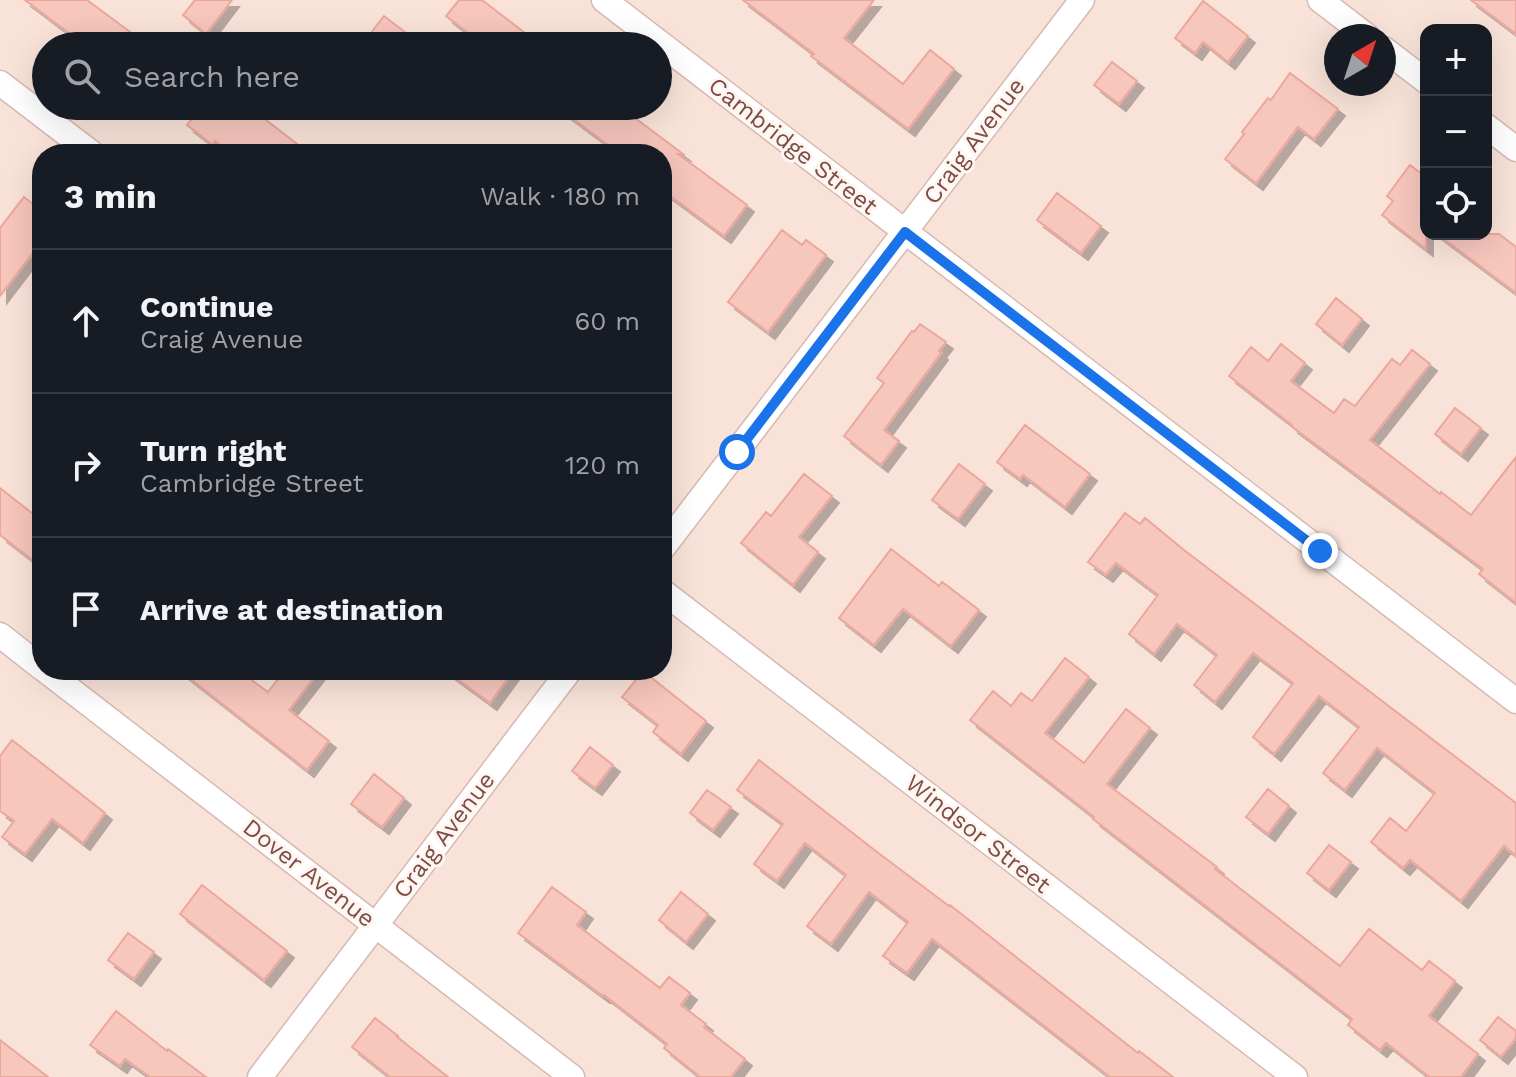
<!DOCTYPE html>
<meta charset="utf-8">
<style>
:root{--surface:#171b24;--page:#20242c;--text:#f1f3f6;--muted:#9ea1a6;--line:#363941}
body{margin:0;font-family:"Work Sans",sans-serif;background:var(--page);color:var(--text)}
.controls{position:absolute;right:24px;top:24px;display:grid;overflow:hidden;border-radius:16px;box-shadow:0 8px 32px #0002}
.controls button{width:72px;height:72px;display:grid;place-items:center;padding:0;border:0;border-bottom:2px solid var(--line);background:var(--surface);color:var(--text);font:40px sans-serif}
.compass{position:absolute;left:1324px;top:24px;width:72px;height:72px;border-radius:50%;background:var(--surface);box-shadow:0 8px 32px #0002;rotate:39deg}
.stop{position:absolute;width:24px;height:24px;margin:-18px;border:6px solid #1a73e8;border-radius:50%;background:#fff}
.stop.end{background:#1a73e8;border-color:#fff;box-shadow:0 2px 8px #0008}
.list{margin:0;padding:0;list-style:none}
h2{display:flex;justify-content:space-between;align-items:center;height:104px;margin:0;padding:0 32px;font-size:34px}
h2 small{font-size:26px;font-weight:400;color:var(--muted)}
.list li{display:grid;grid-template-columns:52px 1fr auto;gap:24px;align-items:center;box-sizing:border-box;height:144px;padding:0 32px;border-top:2px solid var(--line)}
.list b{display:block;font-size:30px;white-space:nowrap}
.list p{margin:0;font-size:26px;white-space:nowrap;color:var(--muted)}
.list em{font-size:26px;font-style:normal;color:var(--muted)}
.icon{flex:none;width:44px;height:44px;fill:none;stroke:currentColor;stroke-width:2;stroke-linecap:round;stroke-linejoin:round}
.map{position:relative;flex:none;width:1516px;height:1077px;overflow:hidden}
.search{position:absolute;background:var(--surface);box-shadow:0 8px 32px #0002;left:32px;top:32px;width:640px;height:88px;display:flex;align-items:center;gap:20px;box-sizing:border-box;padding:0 28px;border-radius:44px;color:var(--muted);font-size:30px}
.panel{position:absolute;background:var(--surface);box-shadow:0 8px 32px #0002;left:32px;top:144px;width:640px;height:536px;border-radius:32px}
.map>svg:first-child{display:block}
</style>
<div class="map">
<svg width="1516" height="1077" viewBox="0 0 1516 1077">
<defs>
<filter id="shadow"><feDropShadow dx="7" dy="7" stdDeviation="0" flood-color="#0004"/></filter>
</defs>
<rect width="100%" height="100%" fill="#fff1e9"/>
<path fill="#f9e3d9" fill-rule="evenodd" d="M0,0h1516v1077h-1516zM1426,30h60v204h-60zM1336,36h48v48h-48zM46,46h612v60h-612zM42,154h620v516h-620z"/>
<path fill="#f7c6bd" stroke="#eca79c" stroke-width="2" filter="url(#shadow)" d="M25,0h62l62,46h-63z
M195,0h37l-26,34 -23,-19z
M459,0h23l60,46h-57l-39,-30z
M743,0h131l-30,38 59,46 27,-34 24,19 -46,60 -97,-73 3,-2z
M1471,0h45v34z
M1203,1l45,35 -20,26 -25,-20 -8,11 -20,-15z
M384,16l39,30h-62z
M1112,62l25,19 -18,23 -25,-19z
M1290,73l48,36 -24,30 -16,-12 -42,56 -31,-24 19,-25 -2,-2 26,-34 3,2z
M202,106h46l62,48h-78l-17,-13 -2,4 -26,-20z
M556,106h63l64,48h-5l69,51 -23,31 -62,-46v-36h-42z
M1410,165l16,12v72l-44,-34 11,-14 -6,-5z
M1057,193l44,33 -20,27 -44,-33z
M24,197l18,14v30l-42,55v-68z
M782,230l20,15 4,-5 20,15 -58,77 -40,-30z
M1437,234h62l17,13v46z
M1336,298l26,21 -20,26 -26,-21z
M920,324l26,18 -7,9 2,2 -57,77 15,11 -18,24 -37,-29 40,-53 -7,-5 35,-47 2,1z
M1281,344l24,19 -14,18 43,32 10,-14 11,7 37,-47 8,6 12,-15 18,14 -60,76 70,54 1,-2 30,23 45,-58v146l-37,-29 4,-5 -192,-143 1,-1 -63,-49 22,-29 17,14z
M1455,408l26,20 -20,26 -26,-20z
M1025,425l65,49 -25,33 -42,-32 -3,4 -23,-17z
M959,464l26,20 -27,35 -26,-19z
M804,474l28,22 -33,41 19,15 -25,33 -52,-42 25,-31 5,4z
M0,488l42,33v46l-42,-32z
M1125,513l15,11 5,-6 39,32 332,253v53l-12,-10 -43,55 -51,-41 -7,8 -32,-26 19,-24 16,13 29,-38 -58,-45 -32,42 -22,-17 36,-46 -40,-31 -45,58 -21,-17 40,-54 -40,-30 -38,49 -21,-17 23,-30 -40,-31 -23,30 -25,-20 29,-39 -42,-32 -10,12 -18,-13z
M891,549l48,37 3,-4 37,28 -28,36 -48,-37 -29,36 -35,-27z
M1065,658l24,19 -44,56 39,30 42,-54 24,19 -43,56 110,83 -2,2 125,97 29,-37 53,41 7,-9 26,20 -26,35 49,38 -17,23h-32l-43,-34 -6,7 -32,-25 4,-6 -259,-200 1,-2 -124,-97 23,-29 18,15 10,-13 11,8z
M179,670h59l30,22 17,-22h35l-31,40 40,31 -22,29z
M445,670h69l-24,33z
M643,671l63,50 -25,33 -28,-22 5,-7 -36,-28z
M12,740l93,73 -22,30 -31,-24 -27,35 -23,-17 12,-16 -14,-10v-55z
M590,747l23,18 -18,23 -23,-17z
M759,760l118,92 72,54 1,-1 188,148 1,-2 34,26h-63l-178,-138 -25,34 -24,-17 25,-34 -39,-30 -38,52 -24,-18 39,-51 -41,-32 -28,38 -23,-17 29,-40 -46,-34z
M374,774l30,24 -22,29 -31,-23z
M1268,789l21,17 -21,28 -22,-17z
M707,790l24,17 -18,23 -23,-17z
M1329,845l22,17 -22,28 -22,-17z
M202,885l85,66 -23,29 -84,-66z
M552,887l34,25 -9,13 83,63 9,-11 21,16 -9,12 25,19 -2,3 41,32 -14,18h-31l-36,-29 3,-4 -63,-49 -1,1 -85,-63z
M681,892l27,22 -22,28 -27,-22z
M128,933l26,19 -20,27 -26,-19z
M116,1011l51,40 1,-2 38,28h-56l-25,-18 -5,7 -30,-21z
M1498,1017l18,14v7l-15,19 -21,-17z
M375,1018l23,18 -1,1 51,40h-58l-38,-30z
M0,1040l48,37h-48z"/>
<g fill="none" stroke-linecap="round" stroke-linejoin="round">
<defs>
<path id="minor" d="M604,0l912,701
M1320,0l47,36
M1384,49l42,32
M0,83l93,71
M1486,126l30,23
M662,549l420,-549
M662,591l633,486
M0,635l42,33
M45,670l527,407
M260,1077l310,-407"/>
</defs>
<use href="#minor" stroke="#d7b9b1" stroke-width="27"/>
<use href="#minor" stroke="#fff" stroke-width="24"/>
</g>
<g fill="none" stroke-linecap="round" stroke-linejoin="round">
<path stroke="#1a73e8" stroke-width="10" d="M737,452l168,-220 415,319"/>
</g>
<g text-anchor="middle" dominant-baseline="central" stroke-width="6" stroke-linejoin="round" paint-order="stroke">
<g font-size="24" fill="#7d4e48" stroke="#fff6f1">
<text transform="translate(974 141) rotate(-53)">Craig Avenue</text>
<text transform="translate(793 146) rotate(38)">Cambridge Street</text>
<text transform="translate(978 834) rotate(38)">Windsor Street</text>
<text transform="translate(444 835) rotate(-53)">Craig Avenue</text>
<text transform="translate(309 873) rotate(38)">Dover Avenue</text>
</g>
</g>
</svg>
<div class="controls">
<button>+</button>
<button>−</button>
<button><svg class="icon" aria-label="locate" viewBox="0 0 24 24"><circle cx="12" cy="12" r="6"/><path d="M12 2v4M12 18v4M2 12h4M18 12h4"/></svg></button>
</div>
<svg class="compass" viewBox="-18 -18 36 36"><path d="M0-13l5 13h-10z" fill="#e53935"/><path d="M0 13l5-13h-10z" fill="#9ea1a6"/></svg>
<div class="stop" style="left:737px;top:452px"></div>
<div class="stop end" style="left:1320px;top:551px"></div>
<div class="search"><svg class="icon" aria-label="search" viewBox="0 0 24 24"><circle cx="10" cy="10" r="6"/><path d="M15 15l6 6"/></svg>Search here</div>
<section class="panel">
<h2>3 min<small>Walk · 180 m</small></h2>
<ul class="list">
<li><svg class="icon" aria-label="ahead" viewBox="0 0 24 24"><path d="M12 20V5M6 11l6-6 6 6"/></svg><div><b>Continue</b><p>Craig Avenue</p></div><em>60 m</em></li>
<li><svg class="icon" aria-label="right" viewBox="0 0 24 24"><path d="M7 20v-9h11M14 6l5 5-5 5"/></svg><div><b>Turn right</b><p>Cambridge Street</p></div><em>120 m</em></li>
<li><svg class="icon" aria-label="arrive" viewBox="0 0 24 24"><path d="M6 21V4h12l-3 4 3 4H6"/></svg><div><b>Arrive at destination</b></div></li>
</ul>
</section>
</div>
